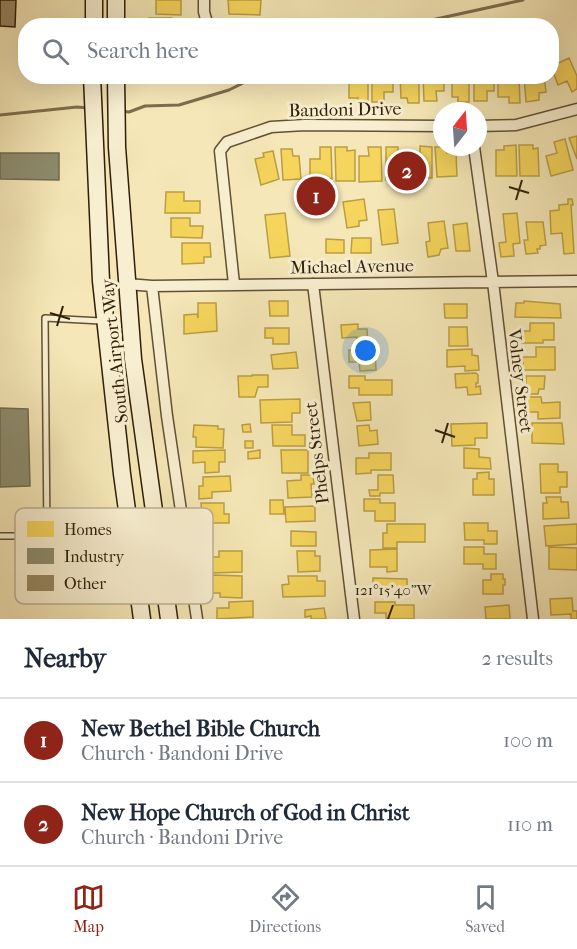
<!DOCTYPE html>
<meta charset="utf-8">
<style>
:root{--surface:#fff;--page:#f2f2f3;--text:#1f2937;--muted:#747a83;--line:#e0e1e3;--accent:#8f2418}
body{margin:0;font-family:"IM FELL French Canon",serif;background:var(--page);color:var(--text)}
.compass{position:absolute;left:433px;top:102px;width:54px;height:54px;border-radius:50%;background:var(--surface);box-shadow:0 6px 24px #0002;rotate:17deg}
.you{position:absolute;left:366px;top:351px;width:21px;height:21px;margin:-15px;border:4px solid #fff;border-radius:50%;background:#1a73e8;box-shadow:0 0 0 9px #1a73e833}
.badge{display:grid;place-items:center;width:39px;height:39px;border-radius:50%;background:var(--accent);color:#fff;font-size:20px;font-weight:700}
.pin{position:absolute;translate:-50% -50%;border:3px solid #fff;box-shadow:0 2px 6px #0006}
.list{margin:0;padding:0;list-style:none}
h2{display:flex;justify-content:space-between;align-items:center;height:78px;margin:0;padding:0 24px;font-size:26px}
h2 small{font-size:20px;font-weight:400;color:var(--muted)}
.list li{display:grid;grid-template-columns:39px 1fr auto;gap:18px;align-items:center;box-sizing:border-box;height:84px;padding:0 24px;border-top:2px solid var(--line)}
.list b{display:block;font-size:22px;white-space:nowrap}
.list p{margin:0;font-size:20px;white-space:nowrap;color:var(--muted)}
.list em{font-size:20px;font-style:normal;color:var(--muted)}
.icon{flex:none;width:33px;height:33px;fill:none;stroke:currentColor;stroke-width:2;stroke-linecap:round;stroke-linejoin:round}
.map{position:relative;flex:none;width:577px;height:619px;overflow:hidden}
.search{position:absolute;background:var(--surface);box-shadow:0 6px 24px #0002;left:18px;right:18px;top:18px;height:66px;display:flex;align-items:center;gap:15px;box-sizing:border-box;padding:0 21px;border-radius:24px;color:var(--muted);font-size:22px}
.sheet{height:246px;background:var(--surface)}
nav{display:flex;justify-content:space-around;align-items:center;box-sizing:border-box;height:84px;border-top:2px solid var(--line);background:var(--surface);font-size:16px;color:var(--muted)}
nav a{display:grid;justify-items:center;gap:3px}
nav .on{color:var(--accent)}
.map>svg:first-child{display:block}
</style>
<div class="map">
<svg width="577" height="619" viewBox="0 0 577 619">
<rect width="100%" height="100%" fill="#f5e7b7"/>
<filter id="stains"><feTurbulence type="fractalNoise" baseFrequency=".00333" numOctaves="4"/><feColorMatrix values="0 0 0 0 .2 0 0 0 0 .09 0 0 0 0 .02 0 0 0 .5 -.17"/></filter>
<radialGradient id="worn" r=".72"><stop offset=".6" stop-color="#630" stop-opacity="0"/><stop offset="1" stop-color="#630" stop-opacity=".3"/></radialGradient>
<path fill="#f6d55c" stroke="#ba9e43" stroke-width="1.5" d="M156,0h25v15l-25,-1z
M228,0h33l-1,15 -31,-1z
M149,18h23v3h9v5h-32z
M249,20l20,1v5h-20z
M569,58l8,18v13l-5,3 -5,-11 -9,4 -6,-16v-3z
M349,76h19v27h-10v-5h-9z
M372,76h21v16h-9v10h-12z
M400,76h19v27h-11l-1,-5h-6z
M423,76h21v15h-8l1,10h-13z
M452,76h17v26h-11v-5h-6z
M474,76h20v15h-7v10h-13z
M498,76h21l1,27h-11v-6h-11z
M524,76h20l2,16 -7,1v7l-13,2z
M577,136v23l-8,-21z
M565,139l8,31 -22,6 -5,-20 11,-3 -3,-11z
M516,145l1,31h-21v-26h8v-4z
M519,145h14v4l5,-1 1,28h-19z
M420,146l12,1v31h-22v-20h10z
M320,147h11l1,32h-22v-20h10z
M335,147h12v4l8,-1v31h-19z
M368,147h13l1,34 -23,1v-26h10z
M386,147h12v7h8l-1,27 -19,-1z
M435,147h12v6h9l1,23 -20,1z
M281,149h11l1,7h6l2,23 -18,1z
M273,151l6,28 -18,6 -6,-26 9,-2 -1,-4z
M166,192h18v9h16v12h-35z
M364,199l3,21 -8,1v5l-12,2 -4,-26z
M568,199h4l1,6h-2l3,48 -10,1 -2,-21 -11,1 -1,-23 9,-1v-5l9,-1z
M394,209l4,34 -16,2 -4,-35z
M285,213l5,43 -20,2 -5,-43z
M517,213l3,30 -7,1 1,12 -13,1 -2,-14 7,-1 -3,-28z
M171,218h19v8h13l-1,12 -31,-1z
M444,221l4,27 -7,1 -2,6 -11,2 -2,-15 4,-1 -2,-18z
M526,222h17l3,23 -6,1v3h-3l1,4 -12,1 -2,-14h4z
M467,223l3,28h-14l-3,-26z
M352,238h19v15h-20z
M326,239l18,1v13h-18z
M182,243h28l1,14h-7v6l-22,1z
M269,301h19v15h-18z
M524,301l36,3 1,14 -46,-1 1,-14h8z
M198,303h18l1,28 -33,3v-19l13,-1 1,4z
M444,304h23v14h-22z
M530,323h24v17h-11v3h-22v-12h9z
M358,324v5h9l1,17h-11v-9l-15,1 -1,-13z
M449,327h18l1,19h-19z
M265,328h24v16h-16v-6h-8z
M536,347h19v23h-32v-13h13z
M472,349v6l6,1 1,14 -14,1v-5l-18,1v-17z
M349,350h26l1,20 -16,1 -1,-9h-10z
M296,352l2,16 -25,1 -2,-14z
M476,373l2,2v8h-2v4l4,-1 1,8 -13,1 -1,-8 -11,1 -1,-14z
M252,375h16v12h-10l-3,10h-16l-1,-21h14z
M349,376h16v4h27v15h-33v-7h-10z
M526,376h19l-1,13h-5l-1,5h-12z
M526,397h15l1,6 18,-1v16l-22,1v-7h-11z
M300,399v14h-8v9l-31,1 -1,-23z
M370,402l1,18 -14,1 -4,-18z
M487,423v15h-12v7l-23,1 -1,-22z
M532,423h30l2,21 -32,-1z
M250,424l1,8h-8l-1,-7z
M194,425l24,1v3h6l-1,19 -27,-1v-10h-3z
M272,425h20v10h13v11h-32z
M369,425l1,6 7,-1 1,14 -19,2 -2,-20z
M245,441h8v7h-8z
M464,448l15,1v8l11,1 1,11 -27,-1z
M225,450v12h-6v10l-14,1v-11l-12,1v-12z
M260,450v8l-12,1v-7z
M281,450h27v23h-26z
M369,453h22v17h-20v3l-15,1v-16h13z
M540,464h18v8h9v15h-7v6h-19z
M489,472v7h5v16h-21v-16h4v-6z
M301,475h12l1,9h-3l1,13 -24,1 -1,-17 14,-1z
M378,475h15l1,18h-14v3h-10l-1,-6h9z
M230,476l1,15 -19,1v6l-13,1v-13h4v-9z
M546,497h15v5h7l1,16 -26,1v-16h4z
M364,499h16v4h15v18h-20v-10h-11z
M270,500h13l1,14h-14z
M201,503h23v11h5v9h-24v-6h-3z
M315,506v15l-29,1 -1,-15z
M464,523h24v8h9v13h-13v-4h-19z
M387,524h38v18h-28v6h-14v-15h4z
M577,524v20l-31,2 -2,-20z
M291,531l25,1v14h-25z
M464,547h20v7h12v15h-13v-5h-19z
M549,547l28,1v22l-28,-1z
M397,549v22l-10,1v-5h-17v-17z
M219,551h23v21l-31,1v-16h8z
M297,551h18v5h5v15l-22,1z
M491,574h12v5h2v6h-2v9h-20v-14h8z
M212,575l30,1v22l-22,-1v-4h-8z
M288,576h29v5h8v15l-42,1 -1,-12 7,-1z
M373,578l34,1v16h-22v-5h-12z
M572,598l1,13h4v8h-6v-5l-20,1 -1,-16z
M253,601v16l-36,2v-11h12v-6z
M375,602h20v3h19v14h-28v-6h-11z
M509,605l1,14h-24l-1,-12z
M324,608l2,11h-15v-3l-6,1v-7z"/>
<path fill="#8c8c6e" stroke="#706b4f" stroke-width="1.5" d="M0,153h59v27l-59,-1z
M0,408l28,1 2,77 -30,1z"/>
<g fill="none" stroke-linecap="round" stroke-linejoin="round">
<path stroke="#7e6e4e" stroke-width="3" d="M404,26l119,-26
M121,111l8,1 16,-6 34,-1 50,-15 28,-14
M0,115l77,-8 11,1"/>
</g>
<path fill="#968763" stroke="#2f1f08" stroke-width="1.5" d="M0,0h16l-1,27 -15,-1z"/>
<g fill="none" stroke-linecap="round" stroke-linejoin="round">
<defs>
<path id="lane" d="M0,536h127
M47,536l-2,-218 56,3"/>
<path id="street" d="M204,0v12l4,14
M478,126l38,-1 61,-16
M474,147l19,135 40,337
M127,284l25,2 425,-5
M234,284l-14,-133 7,-9 44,-15 34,-2 137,1
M313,284l41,335
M152,286l15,130 30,203"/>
<path id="secondary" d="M94,26v-26
M116,26v-26
M92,76l9,205 21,193 20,145
M116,76l1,71 16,212 36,260"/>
</defs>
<use href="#lane" stroke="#605134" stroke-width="8"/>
<use href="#street" stroke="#605134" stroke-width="13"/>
<use href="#secondary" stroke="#2f1f08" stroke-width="19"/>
<use href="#lane" stroke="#f8efd0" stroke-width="5"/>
<use href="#street" stroke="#f8efd0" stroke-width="10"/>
<use href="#secondary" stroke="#f8efd0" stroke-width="16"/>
</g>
<path fill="none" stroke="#2f1f08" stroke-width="2" d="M509,187l20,6M516,200l6,-20M50,313l20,6M57,326l6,-20M435,430l20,7M442,443l6,-20M388,619l5,-14"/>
<g text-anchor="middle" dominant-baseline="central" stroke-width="6" stroke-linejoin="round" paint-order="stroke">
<g font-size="18" fill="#2f1f08" stroke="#f8efd0">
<text transform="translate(345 110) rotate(-1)">Bandoni Drive</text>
<text transform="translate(352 267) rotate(-1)">Michael Avenue</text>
<text transform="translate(115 351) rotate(-96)">South Airport Way</text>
<text transform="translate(520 381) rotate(83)">Volney Street</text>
<text transform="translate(317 453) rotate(-97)">Phelps Street</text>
</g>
</g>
<rect x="15" y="508" width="198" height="96" rx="9" fill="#f8efd0" stroke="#bcb194" stroke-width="1.5"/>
<rect x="27" y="521" width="27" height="16" fill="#f6d55c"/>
<rect x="27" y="548" width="27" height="16" fill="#8c8c6e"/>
<rect x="27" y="575" width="27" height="16" fill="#968763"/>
<g font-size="16" fill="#2f1f08">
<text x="64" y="535">Homes</text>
<text x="64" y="562">Industry</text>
<text x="64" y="589">Other</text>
</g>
<g font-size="15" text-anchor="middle" fill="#2f1f08" stroke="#f8efd0" stroke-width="6" stroke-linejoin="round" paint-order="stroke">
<text x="393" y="595">121°15'40"W</text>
</g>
<rect width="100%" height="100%" filter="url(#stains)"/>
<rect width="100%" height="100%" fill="url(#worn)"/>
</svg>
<svg class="compass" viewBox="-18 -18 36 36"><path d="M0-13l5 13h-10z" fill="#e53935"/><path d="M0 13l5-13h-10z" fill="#747a83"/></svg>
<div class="you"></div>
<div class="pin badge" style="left:316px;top:196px">1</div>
<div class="pin badge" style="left:407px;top:171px">2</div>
<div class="search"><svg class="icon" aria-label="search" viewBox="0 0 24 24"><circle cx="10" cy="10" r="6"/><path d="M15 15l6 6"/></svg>Search here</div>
</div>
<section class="sheet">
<h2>Nearby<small>2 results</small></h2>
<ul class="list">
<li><span class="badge">1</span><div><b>New Bethel Bible Church</b><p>Church · Bandoni Drive</p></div><em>100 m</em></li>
<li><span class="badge">2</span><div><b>New Hope Church of God in Christ</b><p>Church · Bandoni Drive</p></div><em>110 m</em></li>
</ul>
</section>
<nav>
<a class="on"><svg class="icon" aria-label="map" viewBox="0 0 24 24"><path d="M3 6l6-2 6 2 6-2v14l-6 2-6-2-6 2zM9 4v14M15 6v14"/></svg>Map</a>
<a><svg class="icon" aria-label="directions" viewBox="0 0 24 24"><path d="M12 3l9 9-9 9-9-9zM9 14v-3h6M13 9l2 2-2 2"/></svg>Directions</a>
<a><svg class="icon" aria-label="saved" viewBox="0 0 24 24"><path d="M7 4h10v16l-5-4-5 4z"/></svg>Saved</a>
</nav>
